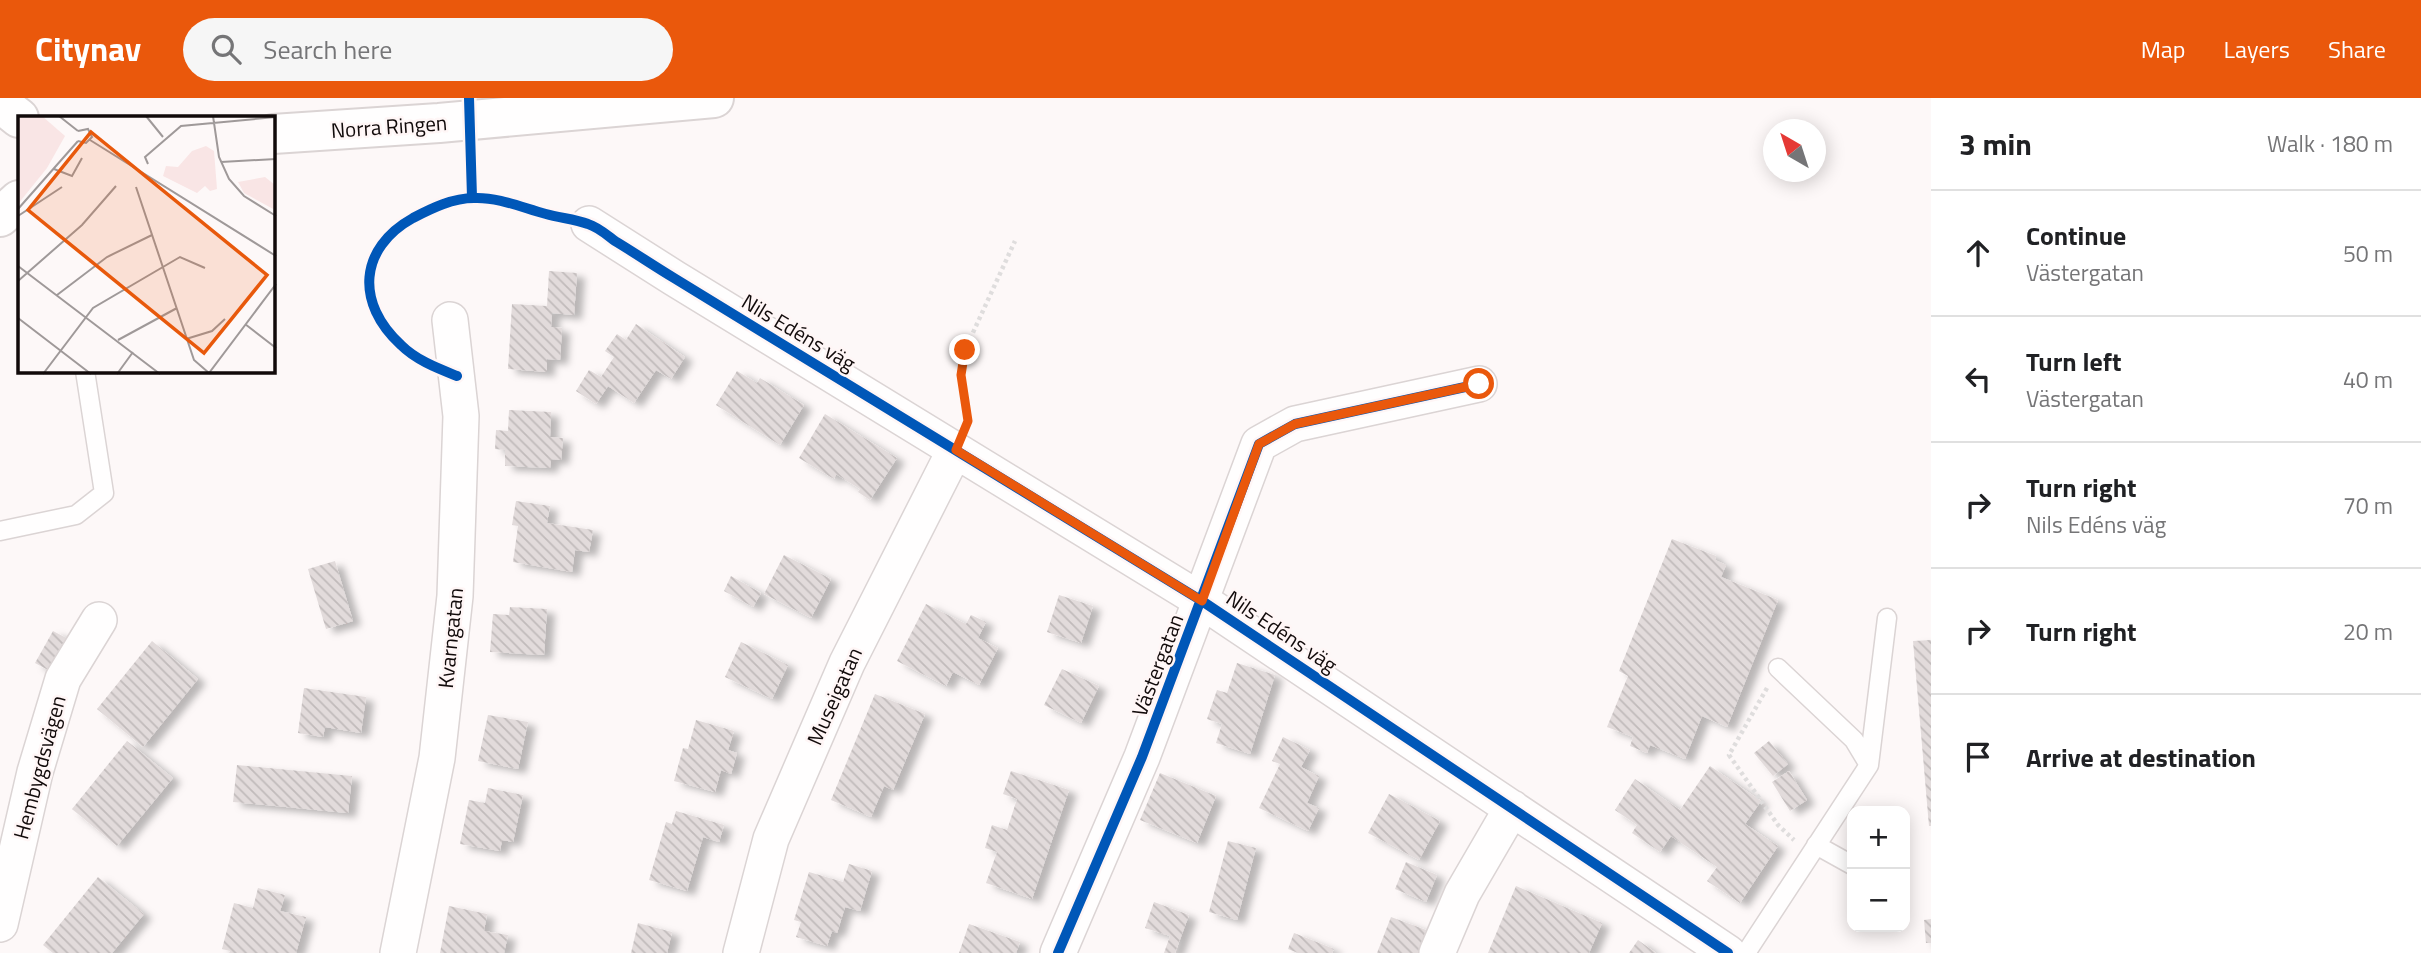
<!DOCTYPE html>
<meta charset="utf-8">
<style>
:root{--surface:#fff;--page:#f6f6f6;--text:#202124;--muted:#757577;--line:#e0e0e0;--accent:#ea580c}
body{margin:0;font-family:"Titillium Web",sans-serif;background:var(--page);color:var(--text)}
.controls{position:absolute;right:21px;bottom:21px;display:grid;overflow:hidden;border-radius:14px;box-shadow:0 4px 18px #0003}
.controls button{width:63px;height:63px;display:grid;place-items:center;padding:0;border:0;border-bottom:2px solid var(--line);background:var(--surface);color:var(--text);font:35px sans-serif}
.compass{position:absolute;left:1763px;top:21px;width:63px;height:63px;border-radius:50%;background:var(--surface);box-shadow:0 4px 18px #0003;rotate:321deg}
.stop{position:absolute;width:21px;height:21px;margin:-16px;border:5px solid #ea580c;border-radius:50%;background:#fff}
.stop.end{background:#ea580c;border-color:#fff;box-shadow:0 2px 7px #0008}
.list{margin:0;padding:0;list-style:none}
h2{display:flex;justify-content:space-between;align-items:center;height:91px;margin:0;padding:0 28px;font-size:30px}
h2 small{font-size:23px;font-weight:400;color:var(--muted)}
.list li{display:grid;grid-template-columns:46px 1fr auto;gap:21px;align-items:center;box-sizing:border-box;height:126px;padding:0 28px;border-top:2px solid var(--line)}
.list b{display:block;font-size:26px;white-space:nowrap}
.list p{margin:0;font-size:23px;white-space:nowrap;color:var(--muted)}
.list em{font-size:23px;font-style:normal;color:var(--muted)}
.icon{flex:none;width:38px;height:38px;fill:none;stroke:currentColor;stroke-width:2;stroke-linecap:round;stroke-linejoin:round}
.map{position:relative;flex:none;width:1931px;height:855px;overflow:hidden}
header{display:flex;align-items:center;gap:42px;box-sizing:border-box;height:98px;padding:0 35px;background:var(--accent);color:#fff}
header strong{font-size:33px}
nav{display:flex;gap:38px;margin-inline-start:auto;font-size:24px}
.search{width:490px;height:63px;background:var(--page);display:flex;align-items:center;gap:18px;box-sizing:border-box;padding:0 24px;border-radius:38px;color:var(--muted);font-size:26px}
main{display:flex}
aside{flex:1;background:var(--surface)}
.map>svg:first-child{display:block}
</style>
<header>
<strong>Citynav</strong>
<div class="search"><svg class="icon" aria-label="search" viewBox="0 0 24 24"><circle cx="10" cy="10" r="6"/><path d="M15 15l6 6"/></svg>Search here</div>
<nav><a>Map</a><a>Layers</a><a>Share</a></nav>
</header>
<main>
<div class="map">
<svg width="1931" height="855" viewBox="0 0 1931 855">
<defs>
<pattern id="building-back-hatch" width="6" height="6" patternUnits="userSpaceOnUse" patternTransform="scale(1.75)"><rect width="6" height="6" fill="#e2dbdb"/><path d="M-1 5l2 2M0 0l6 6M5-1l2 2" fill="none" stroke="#c1bbbb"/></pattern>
<filter id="shadow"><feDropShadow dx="8" dy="4.5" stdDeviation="3.5" flood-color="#0004"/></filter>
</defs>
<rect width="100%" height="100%" fill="#fdf8f8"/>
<path fill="url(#building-back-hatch)" filter="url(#shadow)" d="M549,173l28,2 -3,42 -22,-2 -1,14 11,1 -2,32 -13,-1v13l-39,-3 4,-65 35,2z
M636,226l49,33 -14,22 -15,-9 -22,33 -26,-17 -12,18 -20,-13 13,-21 12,7 13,-20 -9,-6 12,-17 9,6z
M737,273l20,12 3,-5 44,27 -24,40 -64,-40z
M509,312l42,2 -1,25 13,1 -2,22 -10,-1 -1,9 -45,-2v-16l-10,-1 1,-19 12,1z
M825,316l72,44 -27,42 -12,-8 2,-3 -24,-15 -2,5 -35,-21z
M516,403l34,5 -3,17 46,7 -4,22 -14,-2 -3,22 -59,-10 5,-36 -6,-1z
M1672,441l44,17 -1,4 11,5 -5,12 57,23 -51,127 -25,-11 -17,43 -35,-14 -3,8 -17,-7 3,-9 -26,-10 21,-51 -9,-5z
M784,457l47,24 -20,39 -47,-24z
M335,463l18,60 -27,8 -18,-60z
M731,478l30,17 -8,14 -29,-16z
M1059,497l34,11 -12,37 -34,-11z
M926,506l40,20 5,-9 15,7 -8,16 20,10 -19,37 -26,-13 -7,14 -49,-25z
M510,509l37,2 -3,46 -54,-3 3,-38 16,1z
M53,533l15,8 -18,32 -15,-8z
M1931,542v186h-2l-16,-185z
M152,543l46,38 -55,68 -46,-38z
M741,544l47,23 -16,34 -47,-22z
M1237,565l38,12 -25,79 -34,-11 6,-19 -15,-5 10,-29 10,3z
M1062,571l37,17 -18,37 -37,-18z
M304,590l62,9 -5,36 -36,-6 -2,10 -25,-4z
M875,596l50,20 -32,76 -9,-4 -13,31 -40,-17z
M488,617l40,7 -10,47 -40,-8z
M696,622l38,11 -6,19 9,3 -6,21 -10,-4 -6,22 -41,-11 9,-33 5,1z
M1283,639l27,13 -9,17 18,9 -12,27 12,5 -11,23 -49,-23 21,-44 -8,-3z
M127,643l46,37 -56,68 -45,-37z
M1769,643l19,23 -15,12 -19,-23z
M237,667l115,11 -4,37 -115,-11z
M1710,668l51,35 -16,23 33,22 -38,57 -33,-22 10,-14 -46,-31 -11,16 -28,-19 5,-8 -22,-15 20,-31 45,31z
M1011,673l58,19 -37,109 -46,-16 11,-31 -12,-4 7,-23 15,5 10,-31 -14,-5z
M1789,673l18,29 -17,11 -18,-29z
M1160,675l56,23 -19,47 -57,-23z
M488,690l35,7 -10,47 -11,-2 -2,11 -40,-7 9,-44 16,3z
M1389,696l51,27 -21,39 -51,-27z
M676,713l48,14 -5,17 -16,-5 -16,54 -38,-11 17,-58 6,2z
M1228,743l28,7 -19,72 -28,-8z
M1406,764l31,13 -11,27 -31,-13z
M849,766l23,7 -12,40 -15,-4 -8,26 -5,-2 -5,15 -31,-9 5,-15 -7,-2 15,-48 34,10z
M98,779l46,37 -32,39h-59l-10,-8z
M1516,788l86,37 -13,30h-101z
M258,790l27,7 -5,16 26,6 -10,36h-67l1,-2 -8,-2 12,-46 19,5z
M1154,804l35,13 -14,38h-11l6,-17 -25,-8z
M449,808l38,8 -3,17 24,4 -4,18h-64z
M1391,819l35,13 -8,23h-41z
M1931,821v24h-5l-2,-23z
M638,825l34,9 -5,21h-36z
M969,826l51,18 -4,11h-57z
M1294,835l40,16 -2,4h-34l-10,-4z
M1638,842l18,13h-27z"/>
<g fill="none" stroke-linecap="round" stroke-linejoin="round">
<defs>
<path id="lane" d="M0,433l76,-16 28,-22 -19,-122
M1778,570l76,72 15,25
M1816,747l36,20
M1746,855l123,-188 18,-147"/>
<path id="street" d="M589,126l85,54 528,323 526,352
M0,826l35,-152 28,-93 36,-59
M398,855l39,-195 18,-162 6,-180 -11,-96
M741,855l30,-114 76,-176 108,-213
M1058,855l84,-196 117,-313 36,-20 184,-40
M1437,855l25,-59 50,-86"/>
<path id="secondary" d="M0,5l19,15
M273,36l166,-11 275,-25
M0,119l19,-17"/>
</defs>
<use href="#lane" stroke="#dbd4d4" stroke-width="21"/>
<use href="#street" stroke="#dbd4d4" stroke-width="38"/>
<use href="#secondary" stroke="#dbd4d4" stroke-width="42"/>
<path stroke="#dfdddd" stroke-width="4.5" stroke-dasharray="3.5 3.5" stroke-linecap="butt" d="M968,323l-7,-46 4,-25 50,-109
M1767,590l-38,67 49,70 16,15"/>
<use href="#lane" stroke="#fffefe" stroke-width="18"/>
<use href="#street" stroke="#fffefe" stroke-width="35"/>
<use href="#secondary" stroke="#fffefe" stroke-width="38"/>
<defs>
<path id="cycleway" d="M469,0l3,99
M457,278c-20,-8 -41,-16 -56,-31 -46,-42 -42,-97 12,-127 19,-10 40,-20 61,-20 25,-1 49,10 72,16 14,4 29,5 42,10 10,3 19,11 27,17 20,12 39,25 59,37l528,323 526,352
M1058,855l84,-196 117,-313 36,-20 184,-40"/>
</defs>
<use href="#cycleway" stroke="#fff6f6" stroke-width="15"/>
<use href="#cycleway" stroke="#0057b8" stroke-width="10"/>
</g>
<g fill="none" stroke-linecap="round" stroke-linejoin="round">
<path stroke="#ea580c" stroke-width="9" d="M965,252l-4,25 7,46 -12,29 246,151 57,-157 36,-20 184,-40"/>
</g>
<g text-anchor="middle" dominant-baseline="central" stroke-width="5" stroke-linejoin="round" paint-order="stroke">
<g font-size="21" fill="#110a0a" stroke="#fff6f6">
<text transform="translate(389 28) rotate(-4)">Norra Ringen</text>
<text transform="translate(799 234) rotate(31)">Nils Edéns väg</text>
<text transform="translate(1282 533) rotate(34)">Nils Edéns väg</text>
<text transform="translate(450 540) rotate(-84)">Kvarngatan</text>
<text transform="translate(1157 567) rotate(-69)">Västergatan</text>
<text transform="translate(834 598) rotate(-66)">Museigatan</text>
<text transform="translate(39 669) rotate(-75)">Hembygdsvägen</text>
</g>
</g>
<g transform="translate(18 18)">
<rect width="257" height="257" fill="#fdf8f8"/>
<path d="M188,30l8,5 3,38 -7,2 -5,-5 -8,7 -34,-17 3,-10 12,1 14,-16zM247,61l10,8v25l-31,-17 -6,-11z" fill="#f9e5e5"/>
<path d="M0,0h24l23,20 -18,32 -29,36z" fill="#f9e5e5"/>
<path fill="none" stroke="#9f9999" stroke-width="2" d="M41,0l19,15M128,0l17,21M195,0l6,41 10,22 15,17 32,20M72,24l186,116M60,25l8,2 6,-6 -4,-8 -10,2M203,46l55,-3M130,48l-3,-7 36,-31 95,-9M36,53l18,7 10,-18M118,71l58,173 15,13 67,-89M0,93l60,-68M0,100l44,-29M0,150l142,108M0,165l64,-56 34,-39M39,179l50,-38 45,-22M0,202l73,56M227,208l31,24M168,223l26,-8 13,-12M100,224l59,-32M25,258l50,-66 87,-51 25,11M99,258l16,-22"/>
<path fill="#e8590c" fill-opacity="0.15" stroke="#e8590c" stroke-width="3.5" d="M73,16l176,143 -63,78 -176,-143z"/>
<rect width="257" height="257" fill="none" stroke="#110a0a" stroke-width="3.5"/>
</g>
</svg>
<div class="controls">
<button>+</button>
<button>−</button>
</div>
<svg class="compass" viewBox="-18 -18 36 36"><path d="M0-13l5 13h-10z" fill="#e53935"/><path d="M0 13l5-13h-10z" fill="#757577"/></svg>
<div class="stop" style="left:1479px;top:286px"></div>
<div class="stop end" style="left:965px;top:252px"></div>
</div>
<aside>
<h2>3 min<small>Walk · 180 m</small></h2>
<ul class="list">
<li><svg class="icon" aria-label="ahead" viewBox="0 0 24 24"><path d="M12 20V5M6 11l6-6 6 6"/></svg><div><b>Continue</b><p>Västergatan</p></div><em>50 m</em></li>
<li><svg class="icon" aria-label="left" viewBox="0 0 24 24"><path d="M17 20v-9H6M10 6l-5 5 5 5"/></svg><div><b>Turn left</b><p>Västergatan</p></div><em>40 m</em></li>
<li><svg class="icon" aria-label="right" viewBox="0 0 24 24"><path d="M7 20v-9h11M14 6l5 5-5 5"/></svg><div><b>Turn right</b><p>Nils Edéns väg</p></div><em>70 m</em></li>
<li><svg class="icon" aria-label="right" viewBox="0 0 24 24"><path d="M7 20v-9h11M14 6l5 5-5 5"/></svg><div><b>Turn right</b></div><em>20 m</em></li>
<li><svg class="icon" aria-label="arrive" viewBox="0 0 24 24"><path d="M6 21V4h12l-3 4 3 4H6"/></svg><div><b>Arrive at destination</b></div></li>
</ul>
</aside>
</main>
